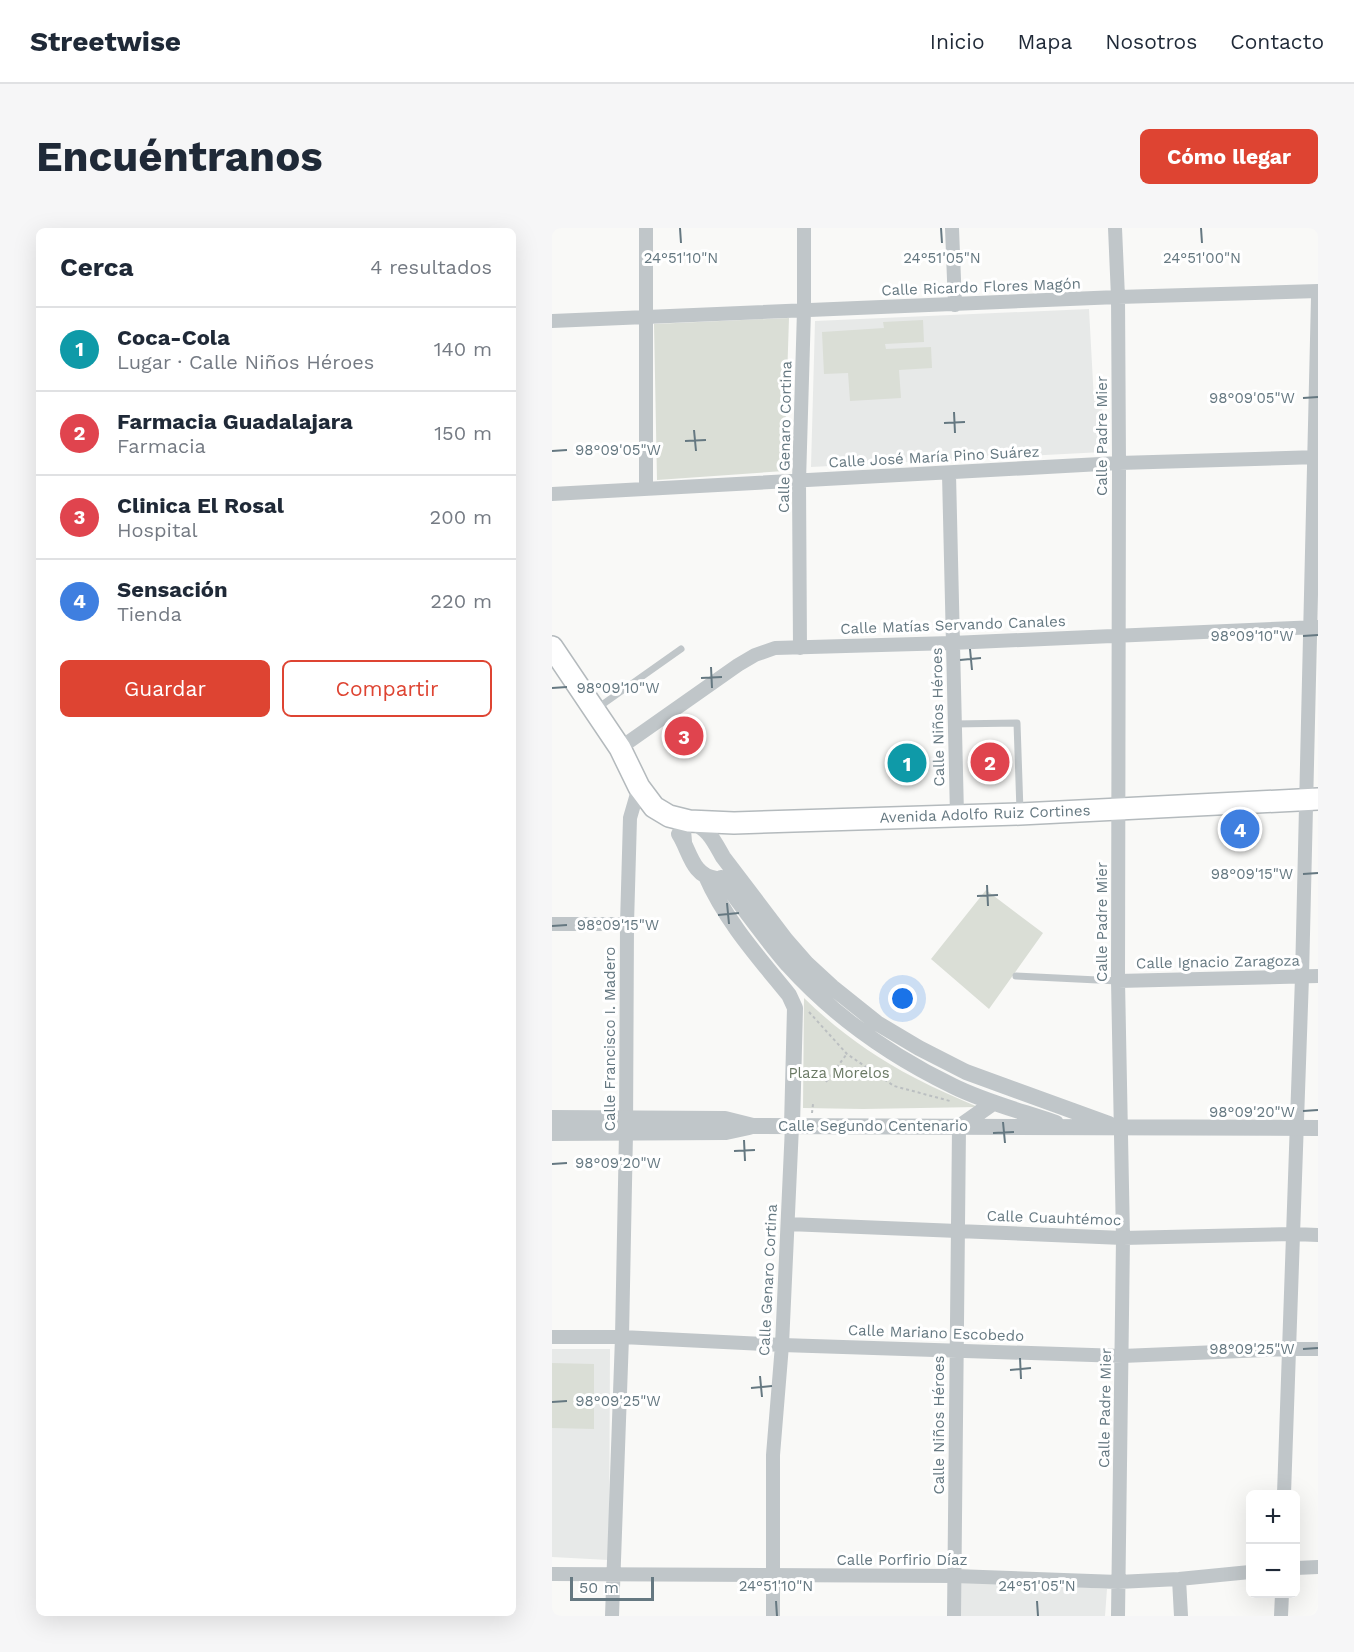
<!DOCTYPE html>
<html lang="es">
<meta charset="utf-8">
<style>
:root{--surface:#fff;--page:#f6f6f7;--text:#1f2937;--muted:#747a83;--line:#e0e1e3;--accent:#de4432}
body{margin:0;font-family:"Work Sans",sans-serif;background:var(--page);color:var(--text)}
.controls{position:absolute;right:18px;bottom:18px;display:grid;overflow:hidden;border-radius:9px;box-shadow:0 6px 24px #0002}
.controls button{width:54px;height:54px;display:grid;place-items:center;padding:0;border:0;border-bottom:2px solid var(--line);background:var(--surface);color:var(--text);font:30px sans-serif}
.scale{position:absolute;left:18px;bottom:15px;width:84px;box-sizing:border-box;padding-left:6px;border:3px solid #657881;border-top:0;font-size:16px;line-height:21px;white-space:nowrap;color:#657881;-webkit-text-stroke:4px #fff;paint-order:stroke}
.you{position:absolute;left:351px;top:771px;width:21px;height:21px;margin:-15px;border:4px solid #fff;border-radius:50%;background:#1a73e8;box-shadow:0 0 0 9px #1a73e833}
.badge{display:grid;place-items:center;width:39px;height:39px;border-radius:50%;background:var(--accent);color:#fff;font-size:20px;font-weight:700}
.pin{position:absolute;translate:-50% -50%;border:3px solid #fff;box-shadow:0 2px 6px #0006}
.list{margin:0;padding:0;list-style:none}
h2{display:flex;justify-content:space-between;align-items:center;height:78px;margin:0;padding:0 24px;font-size:26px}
h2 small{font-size:20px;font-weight:400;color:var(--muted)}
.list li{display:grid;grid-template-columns:39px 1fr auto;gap:18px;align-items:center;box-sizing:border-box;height:84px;padding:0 24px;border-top:2px solid var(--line)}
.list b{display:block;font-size:22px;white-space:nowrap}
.list p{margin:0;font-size:20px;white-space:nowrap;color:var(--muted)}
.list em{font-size:20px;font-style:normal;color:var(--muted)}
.actions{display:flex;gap:12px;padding:18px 24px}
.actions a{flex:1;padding:14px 0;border:2px solid var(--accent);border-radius:9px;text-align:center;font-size:21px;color:var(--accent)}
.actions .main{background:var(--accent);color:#fff}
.map{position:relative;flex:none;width:766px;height:1388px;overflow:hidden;border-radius:9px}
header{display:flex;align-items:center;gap:36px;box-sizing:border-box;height:84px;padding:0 30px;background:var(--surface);border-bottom:2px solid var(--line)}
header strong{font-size:28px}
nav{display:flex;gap:33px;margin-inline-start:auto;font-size:21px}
.intro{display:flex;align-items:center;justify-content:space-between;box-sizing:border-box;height:144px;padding:0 36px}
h1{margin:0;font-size:42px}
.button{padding:15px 27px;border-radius:9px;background:var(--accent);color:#fff;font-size:21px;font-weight:700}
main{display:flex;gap:36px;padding:0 36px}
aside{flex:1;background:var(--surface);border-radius:9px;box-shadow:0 6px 24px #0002}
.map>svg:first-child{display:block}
</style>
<header>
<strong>Streetwise</strong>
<nav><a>Inicio</a><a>Mapa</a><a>Nosotros</a><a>Contacto</a></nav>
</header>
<div class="intro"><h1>Encuéntranos</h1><a class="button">Cómo llegar</a></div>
<main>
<aside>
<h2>Cerca<small>4 resultados</small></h2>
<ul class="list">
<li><span class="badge" style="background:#0f9aa8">1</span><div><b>Coca-Cola</b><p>Lugar · Calle Niños Héroes</p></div><em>140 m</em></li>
<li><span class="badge" style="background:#e0444e">2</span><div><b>Farmacia Guadalajara</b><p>Farmacia</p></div><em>150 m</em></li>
<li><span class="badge" style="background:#e0444e">3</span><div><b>Clinica El Rosal</b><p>Hospital</p></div><em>200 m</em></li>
<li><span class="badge" style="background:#3f7fe0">4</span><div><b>Sensación</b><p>Tienda</p></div><em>220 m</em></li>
</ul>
<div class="actions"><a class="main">Guardar</a><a>Compartir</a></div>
</aside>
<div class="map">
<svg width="766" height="1388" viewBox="0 0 766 1388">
<rect width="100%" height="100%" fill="#f9f9f7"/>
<path fill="#e7e9e8" d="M537,81l5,92h8l1,51 -292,15 4,-146z
M0,1121h58l-1,211 -57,-3z
M403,1351l152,10 -2,27h-151z"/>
<path fill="#daded6" d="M237,90l-5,153 -127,9 -3,-156z
M371,92l1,22 -39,2 1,5 45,-2 1,21 -33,2 2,28 -51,3 -2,-28 -24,1 -2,-42 62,-4 -1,-6z
M434,662l57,43 -54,76 -58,-50z
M252,770c33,32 70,59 111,80 21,11 42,20 63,29l-115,2 -60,-1z
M0,1135l42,1v65l-42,-1z"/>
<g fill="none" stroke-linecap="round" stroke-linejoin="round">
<defs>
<path id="primary" d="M0,419l68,101 19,39 15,20 15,9 20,5 45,2 286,-9 298,-15"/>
</defs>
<use href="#primary" stroke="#b4babd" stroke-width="24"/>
<path stroke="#bbbfc1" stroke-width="2" stroke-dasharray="3 3" stroke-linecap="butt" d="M257,784l38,42 47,32 56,15
M274,854l20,-27
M260,885l1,-9"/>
<path stroke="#c0c6c9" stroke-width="7" d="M44,481l85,-60
M402,496l63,-1 3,88
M464,748l102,5"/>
<path stroke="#c0c6c9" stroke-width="14" d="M400,0l3,77
M563,0l3,69 1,166 -1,518 5,257 -5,378
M0,93l566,-24 200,-6
M397,246l8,341
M94,261v-261
M0,266l567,-31 199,-6
M248,420l-1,-167 5,-171v-82
M68,520l118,-83 17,-10 20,-7 177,-5 366,-16
M0,696h75
M566,753l200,-5
M236,996l335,14 170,-4 25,1
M0,1109h70l160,8 340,11 166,-7h30
M732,1266l18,-517 16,-680
M744,1340l22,-1
M0,1346l403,2 163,6 61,-3 71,-7
M627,1351l2,37
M60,1388l10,-279 4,-204 1,-209 3,-106 9,-31
M221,1388v-161l9,-110 10,-219
M402,1388l5,-489
M729,1388l1,-22"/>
<path stroke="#c0c6c9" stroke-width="16" d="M127,606c11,17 13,42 37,45
M132,614l-1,-12 6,-9c19,6 25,20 34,36l63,83 21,24 25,23 45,36 42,25 47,24 143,52
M154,648c19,44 53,82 83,119l6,13 -3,118
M169,650c22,29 43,59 67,87 46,51 103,91 165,121 32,16 68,25 103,37
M0,890l173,1 28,7 565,2
M407,899l34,-24
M0,905l174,-1 23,-5"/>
<use href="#primary" stroke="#fff" stroke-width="21"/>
</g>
<path fill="none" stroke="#657881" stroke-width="2" d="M128,0l1,15M389,0l1,15M649,0l1,15M751,170l15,-1M402,184l1,21M392,195l21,-1M142,202l2,21M133,213l21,-1M0,223l15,-1M751,408l15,-1M418,421l2,21M408,432l21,-2M159,439l1,21M149,450l21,-1M0,460l15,-1M751,646l15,-1M435,657l1,21M425,668l21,-1M175,675l2,21M166,687l21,-2M0,698l15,-1M751,883l15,-1M451,894l2,21M441,905l21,-1M192,912l1,21M182,923l21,-1M0,936l15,-1M751,1121l15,-1M468,1130l1,21M458,1142l21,-2M208,1148l2,21M199,1160l21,-2M0,1174l15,-1M224,1373l1,15M485,1373l1,15"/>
<g text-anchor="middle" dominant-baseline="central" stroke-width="6" stroke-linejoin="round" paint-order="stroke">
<g font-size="15" fill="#657881" stroke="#fff">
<text transform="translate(429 59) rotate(-2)">Calle Ricardo Flores Magón</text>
<text transform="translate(550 208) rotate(-90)">Calle Padre Mier</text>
<text transform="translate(233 209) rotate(-89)">Calle Genaro Cortina</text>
<text transform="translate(382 229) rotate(-3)">Calle José María Pino Suárez</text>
<text transform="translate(401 397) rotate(-2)">Calle Matías Servando Canales</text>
<text transform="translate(386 489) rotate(-91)">Calle Niños Héroes</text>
<text transform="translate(433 586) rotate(-2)">Avenida Adolfo Ruiz Cortines</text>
<text transform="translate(550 694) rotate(-90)">Calle Padre Mier</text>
<text transform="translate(666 734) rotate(-1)">Calle Ignacio Zaragoza</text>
<text transform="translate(58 811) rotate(-90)">Calle Francisco I. Madero</text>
<text x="321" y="898">Calle Segundo Centenario</text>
<text transform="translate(502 990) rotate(2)">Calle Cuauhtémoc</text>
<text transform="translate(216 1052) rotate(-87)">Calle Genaro Cortina</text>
<text transform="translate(384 1105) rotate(2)">Calle Mariano Escobedo</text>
<text transform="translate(553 1180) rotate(-89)">Calle Padre Mier</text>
<text transform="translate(387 1197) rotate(-90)">Calle Niños Héroes</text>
<text x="350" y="1332">Calle Porfirio Díaz</text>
</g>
<g font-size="15" fill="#6a7964" stroke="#fff">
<text x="287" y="845">Plaza Morelos</text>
</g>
</g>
<g font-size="15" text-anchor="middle" fill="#657881" stroke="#fff" stroke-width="6" stroke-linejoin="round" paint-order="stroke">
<text x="129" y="35">24°51'10"N</text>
<text x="390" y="35">24°51'05"N</text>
<text x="650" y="35">24°51'00"N</text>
<text x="700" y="175">98°09'05"W</text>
<text x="66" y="227">98°09'05"W</text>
<text x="700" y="413">98°09'10"W</text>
<text x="66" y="465">98°09'10"W</text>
<text x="700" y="651">98°09'15"W</text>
<text x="66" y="702">98°09'15"W</text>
<text x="700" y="889">98°09'20"W</text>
<text x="66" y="940">98°09'20"W</text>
<text x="700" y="1126">98°09'25"W</text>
<text x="66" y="1178">98°09'25"W</text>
<text x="224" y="1363">24°51'10"N</text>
<text x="485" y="1363">24°51'05"N</text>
</g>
</svg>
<div class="controls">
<button>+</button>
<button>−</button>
</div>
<div class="scale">50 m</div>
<div class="you"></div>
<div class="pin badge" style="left:355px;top:535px;background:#0f9aa8">1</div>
<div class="pin badge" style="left:438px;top:534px;background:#e0444e">2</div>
<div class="pin badge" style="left:132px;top:508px;background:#e0444e">3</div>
<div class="pin badge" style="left:688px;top:601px;background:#3f7fe0">4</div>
</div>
</main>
